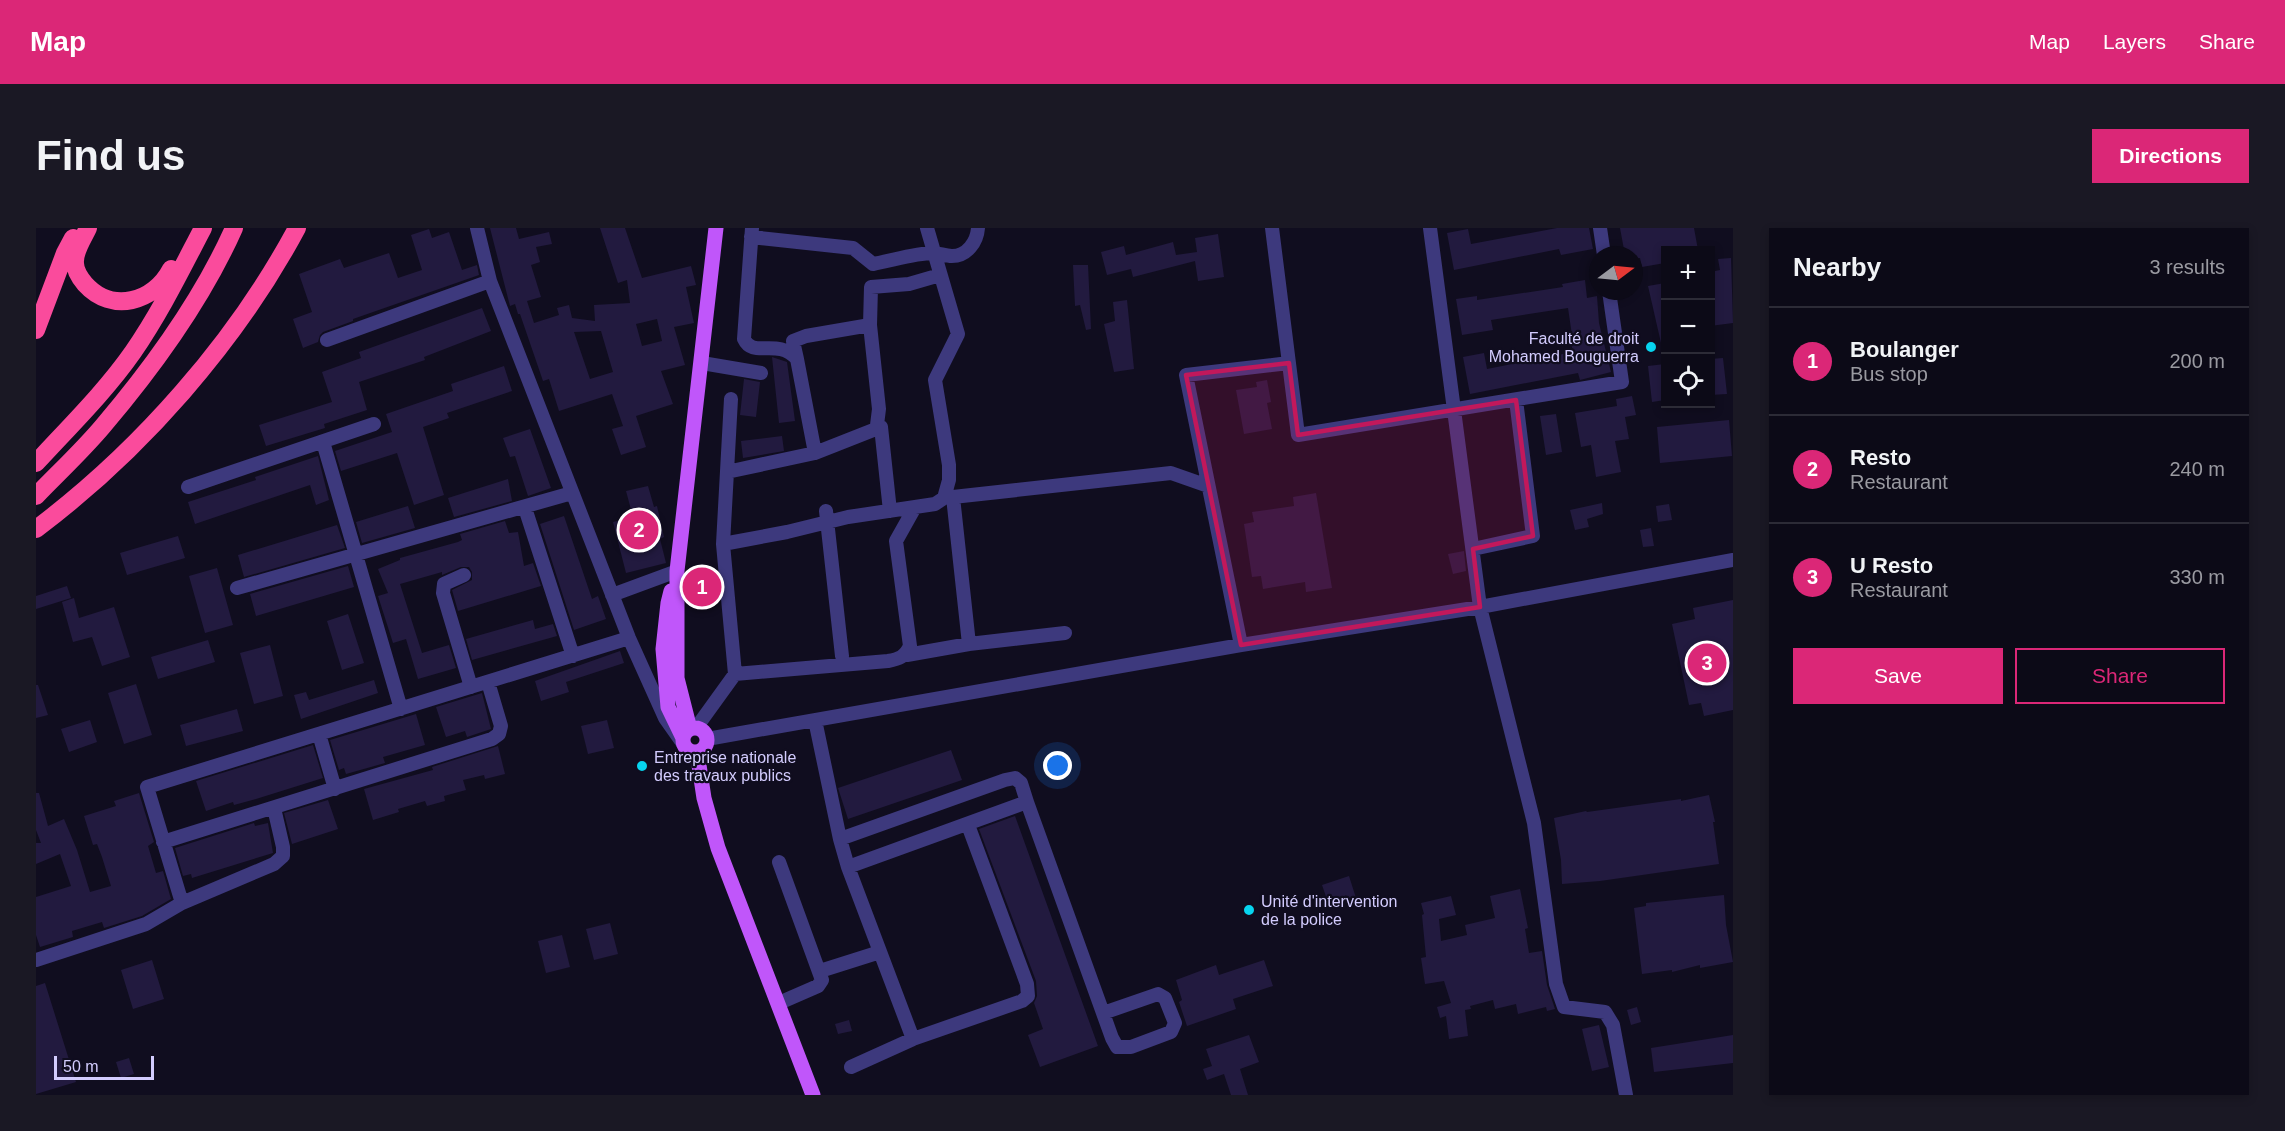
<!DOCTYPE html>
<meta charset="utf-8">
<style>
:root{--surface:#0c0a17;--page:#1a1824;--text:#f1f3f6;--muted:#9a9aa1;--line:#2c2b36;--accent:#db2777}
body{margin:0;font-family:Helvetica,sans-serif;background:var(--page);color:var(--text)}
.controls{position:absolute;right:18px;top:18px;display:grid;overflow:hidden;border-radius:0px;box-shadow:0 3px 9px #0003}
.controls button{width:54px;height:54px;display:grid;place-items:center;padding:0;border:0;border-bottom:2px solid var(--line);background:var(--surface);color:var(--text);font:30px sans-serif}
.compass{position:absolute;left:1553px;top:18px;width:54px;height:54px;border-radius:50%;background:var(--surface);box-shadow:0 3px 9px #0003;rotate:74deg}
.scale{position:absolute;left:18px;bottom:15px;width:100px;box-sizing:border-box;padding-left:6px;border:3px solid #d3ccfe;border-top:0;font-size:16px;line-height:21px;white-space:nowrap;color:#d3ccfe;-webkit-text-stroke:4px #100d1f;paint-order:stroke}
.you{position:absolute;left:1022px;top:538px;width:21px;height:21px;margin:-15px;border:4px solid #fff;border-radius:50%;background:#1a73e8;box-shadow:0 0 0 9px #1a73e833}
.badge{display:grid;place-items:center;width:39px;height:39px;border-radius:50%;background:var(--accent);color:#fff;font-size:20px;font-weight:700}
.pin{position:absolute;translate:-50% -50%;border:3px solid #fff;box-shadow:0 2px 6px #0006}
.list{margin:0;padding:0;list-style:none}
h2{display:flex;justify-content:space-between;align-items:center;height:78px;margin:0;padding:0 24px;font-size:26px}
h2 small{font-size:20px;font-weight:400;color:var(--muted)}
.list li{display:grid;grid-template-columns:39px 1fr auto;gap:18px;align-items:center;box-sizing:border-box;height:108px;padding:0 24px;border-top:2px solid var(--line)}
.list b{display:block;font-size:22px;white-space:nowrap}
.list p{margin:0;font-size:20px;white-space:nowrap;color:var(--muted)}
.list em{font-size:20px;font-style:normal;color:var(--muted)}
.actions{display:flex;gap:12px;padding:18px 24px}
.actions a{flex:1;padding:14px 0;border:2px solid var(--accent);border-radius:0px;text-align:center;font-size:21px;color:var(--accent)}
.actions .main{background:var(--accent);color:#fff}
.icon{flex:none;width:33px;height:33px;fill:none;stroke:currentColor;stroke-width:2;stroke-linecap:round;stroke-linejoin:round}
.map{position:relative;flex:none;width:1697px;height:867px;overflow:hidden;border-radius:0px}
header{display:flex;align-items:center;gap:36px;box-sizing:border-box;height:84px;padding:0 30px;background:var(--accent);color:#fff}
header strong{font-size:28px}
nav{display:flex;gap:33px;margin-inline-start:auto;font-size:21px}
.intro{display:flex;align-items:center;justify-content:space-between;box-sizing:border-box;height:144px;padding:0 36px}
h1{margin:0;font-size:42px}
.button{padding:15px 27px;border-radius:0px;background:var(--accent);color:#fff;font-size:21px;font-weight:700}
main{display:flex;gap:36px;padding:0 36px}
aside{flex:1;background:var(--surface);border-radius:0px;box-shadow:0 3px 9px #0003}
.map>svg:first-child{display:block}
</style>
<header>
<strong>Map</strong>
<nav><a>Map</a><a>Layers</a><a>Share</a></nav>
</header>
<div class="intro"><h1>Find us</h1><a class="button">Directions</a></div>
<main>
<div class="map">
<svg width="1697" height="867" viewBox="0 0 1697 867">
<rect width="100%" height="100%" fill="#100d1f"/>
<path fill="#221a3f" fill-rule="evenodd" d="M454,0h26l3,11 30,-7 3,12 -16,3 4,15 -9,3 10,32 -14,4 7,22 25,-8 -2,-7 12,-3 3,13 23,3 -1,-16 36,-2 -3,-23 -9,3 -18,-55h25l17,50 49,-12 5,19 -10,2 8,36 -20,4 11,38 -24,6 12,33 -37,12 10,31 -25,8 -9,-26 11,-3 -11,-32 -53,17 -10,-32 -6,2 -23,-67h-2l-3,-10 -5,2zM621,91l5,22 -20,5 -6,-22zM565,103l12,41 -23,7 -16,-47z
M1521,0h32l4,21 -32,6 -2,-6 -105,21 -7,-37 21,-4 3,15z
M1584,0h74l4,22h-33v13l-23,4 -2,-9 -6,1v-4h-9z
M393,1l3,9 17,-6 13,38 15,-5 2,10 -126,44v2l-30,11 -3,3 -2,7 -15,6 -10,-29 19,-7 -13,-38 41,-15 4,9 45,-15 9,25 24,-8 -11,-35z
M1182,6l6,43 -26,4 -3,-20 -62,16 -2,-8 -24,6 -6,-23 23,-6 2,9 47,-13 3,13 21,-3 -2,-14z
M1695,30l2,65 -23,3v-54l10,-2 -2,-11z
M1037,37h15l3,64 -5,1 -6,-25 -5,1z
M1549,52l2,18 10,-2 2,27 12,49 -31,8 -2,-7 -108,21 -7,-37 21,-4 3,16 86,-17 -2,-9 2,-1 -5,-34 -77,12 2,10 -31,5 -6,-36 21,-3v4l86,-13 -1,-3z
M1629,55v59l-4,1 -13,-57z
M1091,72l7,69 -20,3 -10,-48 11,-3 -2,-19z
M446,80l9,23 -67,26 1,3 -66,22 8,28 -43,14 1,4 -59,18 -7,-21 73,-23 -10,-30 39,-14 -2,-6z
M736,129l15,5 8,59 -16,2z
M1687,130l4,36 -17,1v-36z
M1629,136v36l-13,2 -4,-36z
M468,138l8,25 -65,22 2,5 -26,9 21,68 -30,10 -17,-52 -56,18 -6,-20 57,-19 -6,-18 67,-23 -2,-7z
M708,151l16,3 -4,35 -16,-2z
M1231,152l4,22 -4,1 5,26 -28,5 -8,-44 21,-3 -1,-5z
M1596,168l4,19 -11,2 4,22 -14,2 6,31 -25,5 -5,-32 -10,2 -6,-34 42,-7 -1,-7z
M1520,186l6,38 -16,3 -6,-39z
M1693,192l3,36 -72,7 -3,-36z
M494,201l21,59 -23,8 -13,-40 -5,1 -7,-19z
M746,208l2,15 -41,7 -2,-17z
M282,228l11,44 -13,5 -6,-20 -115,39 -7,-22 68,-22 -1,-3z
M472,251l4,22 -58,16 -6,-19z
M612,258l6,21 3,-1 7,31 -4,2 6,24 -40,10 -13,-51 20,-5 -7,-26z
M1280,265l16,95 -26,4 -1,-10 -42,7 -2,-13 -9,1 -8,-53 10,-2 -2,-10 42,-6 -1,-9z
M1566,275l1,11 -16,5 2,8 -14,3 -5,-20z
M1633,276l3,16 -14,2 -2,-16z
M372,278l7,22 -53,15 -6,-21z
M528,288l28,83 6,-3 8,23 -32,11 -34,-106z
M469,293l4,12 9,-1 6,34 9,-3 8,23 -83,25 -6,-21 20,-10v-8l-3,-5h-8l-19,8v-3l-42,12 22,69 27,-8 7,23 -38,11 -12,-40 -13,4 -15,-47 10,-3 -10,-24 22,-9v-2l58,-16 4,-2 -2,-6z
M301,297l8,23 -101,29 -6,-22z
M1615,300l3,18 -11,1 -3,-17z
M142,308l7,22 -58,17 -7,-22z
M1428,323l2,20 -13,3 -5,-20z
M312,338l6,21 -98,29 -6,-22z
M181,340l16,57 -28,8 -16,-57z
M31,358l4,12 -35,11v-13z
M38,370l5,20 35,-11 16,50 -28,9 -10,-29 -19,5 -11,-40z
M1697,372v110l-29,6 -3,-13 -12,2 -17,-81 23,-5 -2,-11z
M312,386l16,49 -22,7 -15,-49z
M497,392l2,9 18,-5 4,12 -85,24 -6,-21z
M172,412l7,22 -57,17 -7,-22z
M234,417l13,51 -29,8 -14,-51z
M584,423l4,12 -58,19 3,10 -28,9 -6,-20z
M338,452l4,13 -77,26 -7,-24 12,-3 3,8z
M100,456l16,51 -28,9 -16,-51z
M0,457h2l10,30 -12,3z
M446,465l9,36 -24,8 -2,-6 -19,6 -10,-30z
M201,481l6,22 -57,15 -6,-21z
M380,486l9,31 -42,12 2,6 -39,11 -2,-6 -5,2 -9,-30z
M54,492l7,22 -28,10 -8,-23z
M571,492l7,28 -26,6 -7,-28z
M277,517l10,33 -67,21 -22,6 -1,-3 -27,9 -10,-30z
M462,518l7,28 -20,5 -1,-4 -21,5 3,10 -22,6 1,5 -18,5 -2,-5 -27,8 1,3 -26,8 -9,-31 69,-19 -1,-3z
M915,522l11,30 -114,39 -10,-31z
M0,565h3l9,33 16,-7 13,31 13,42 21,-6 -9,-29 -5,-13 -4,1 -9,-29 32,-10 -2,-5 25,-8 15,49 -6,4 8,27 7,-2 8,28 -29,17 -38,12 -2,-6 -30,9 1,6 -33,10 -4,-12v-38l35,-11 -11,-32 -24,10v-21h5l-5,-13z
M1673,567l6,27h-2l6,42 -119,17 -38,3 -1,-24 -7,-42 32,-7 1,1 94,-13v2z
M292,572l10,29 -46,15 -8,-31z
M979,588l83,230 -58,21 -12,-32 15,-6 -9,-26 3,-7 -1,-15 -57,-152z
M218,595l1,3 13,-3 5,30 -81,25 -1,-4 -8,2 -8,-28z
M1313,648l7,22 -26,10 -8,-23z
M1484,661l8,39 -3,1 4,24 13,-2 5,34 8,24 -8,2 -1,-4 -28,7 -2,-10 -21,5 -2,-9 -23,6 1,3 -6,1 3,26 -19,3 -3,-23 -6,2 -3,-11 14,-4 -7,-22 -19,3 -4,-26 5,-1 -4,-42 2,-1 -3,-11 30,-7 5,19 -17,4 2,22 26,-6 -2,-10 30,-7 -5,-22z
M1688,667l2,30 7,37 -33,6v-3l-28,7v-2l-30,4 -8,-66 12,-2v-3z
M574,695l8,31 -24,6 -8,-31z
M526,707l8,32 -24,6 -8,-32z
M116,732l12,39 -31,10 -12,-39z
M1228,732l9,26 -40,13 3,10 -49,17 -8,-24 3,-2 -6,-20 40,-15 3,10z
M9,755l31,99 -40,12v-108z
M1601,779l4,15 -10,3 -4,-15z
M813,792l3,11 -14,3 -3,-10z
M1563,797l10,42 -17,4 -10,-42z
M1213,807l10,27 -19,7 8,26h-17l-7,-21 -17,6 -4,-11 9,-3 -6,-17z
M1697,807v28l-79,9 -3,-24z
M93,830l5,16 -13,4 -5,-16z"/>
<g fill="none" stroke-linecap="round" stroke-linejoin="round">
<path stroke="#3d397d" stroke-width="14" d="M441,0l13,53 139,357 36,80 19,27
M716,0l-8,111c9,20 33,-2 53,20l18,94
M1236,0l26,207 324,-53 -13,-91
M1394,0l50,379 54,216 22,161 8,23 41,5 8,13 13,70
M1564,0l4,27
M715,9l102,11 20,16c18,-3 42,-11 60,-11 6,0 12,3 19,3 15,0 25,-14 26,-28
M291,112l163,-59
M761,131l-4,-18 13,-5 64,-11
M666,135l59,10
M695,171l-8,145 12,130 153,-13c11,-2 17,-4 22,-15l-14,-105 19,-34
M287,214l78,267
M691,244l88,-19 66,-26
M152,259l186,-63
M489,280l48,148
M790,283l16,145
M854,283l-9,-84 -4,-2 2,-16 -9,-84 1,-38 38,-3 31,-9
M687,316l64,-12 61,-15 87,-13 9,-6 5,-18v-15l-14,-85 23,-46 -31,-106
M1437,321l60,-13 -17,-136
M428,347l-20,9 -1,9 28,94
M201,360l335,-95
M576,367l65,-24
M933,416l-16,-147 218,-24 37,13
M1205,417l-55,-270 103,-12
M871,427l62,-11 96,-11
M779,492l25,119 8,28 65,172
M660,500l39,-54
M283,506l16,55
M671,511l534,-94 239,-38 253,-47
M804,611l165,-59 10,-2 6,5 6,19 85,236 5,9h14l40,-15 4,-9 -10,-25 -7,-4 -55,19
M127,614l329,-103 7,-5 2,-8 -13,-44
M812,639l179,-65
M146,675l92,-39 9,-8v-9l-9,-39
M0,732l110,-36 36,-21 -35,-116 482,-149
M784,743l60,-19
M743,775l39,-17 4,-6 -43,-118
M815,839l62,-28 109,-38 6,-5 -1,-12 -59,-159"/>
<path stroke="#c056fa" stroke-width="15" d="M635,363l-3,12 -5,46 5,58 15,31
M647 512a12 12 0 1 1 24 0a12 12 0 1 1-24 0Z
M654,501l-13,-51v-107l39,-343
M661,524l7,46 14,50 95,247"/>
<path stroke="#fa4b9c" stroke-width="18" d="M52,0c-5,11 -14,23 -13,35 0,8 5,15 10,21 27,30 69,18 86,-15
M0,102l29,-77 8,-15
M0,235c33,-36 69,-71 97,-111 27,-39 48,-82 70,-124
M0,268c22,-23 46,-45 67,-70 51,-60 99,-126 131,-198
M0,301c104,-78 200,-187 261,-301"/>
</g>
<path fill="#c2185b" fill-opacity="0.2" stroke="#c2185b" stroke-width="4.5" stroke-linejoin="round" d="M1253,135l9,72 218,-35 17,136 -60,13 7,58 -239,38 -55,-270z"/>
<g fill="#07d4ef" stroke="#100d1f" stroke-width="2">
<circle cx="1615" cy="119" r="6"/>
<circle cx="606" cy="538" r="6"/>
<circle cx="1213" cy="682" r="6"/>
</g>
<g text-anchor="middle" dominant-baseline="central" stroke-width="4.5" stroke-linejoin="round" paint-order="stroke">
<g font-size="16" fill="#d3ccfe" stroke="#100d1f" text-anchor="start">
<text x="1603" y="110" text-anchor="end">Faculté de droit<tspan x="1603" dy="18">Mohamed Bouguerra</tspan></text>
<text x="618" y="529">Entreprise nationale<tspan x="618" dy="18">des travaux publics</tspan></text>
<text x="1225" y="673">Unité d'intervention<tspan x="1225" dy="18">de la police</tspan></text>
</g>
</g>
</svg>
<div class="controls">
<button>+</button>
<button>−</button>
<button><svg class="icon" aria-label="locate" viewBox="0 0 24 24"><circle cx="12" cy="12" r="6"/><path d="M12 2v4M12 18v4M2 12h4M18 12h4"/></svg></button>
</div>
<svg class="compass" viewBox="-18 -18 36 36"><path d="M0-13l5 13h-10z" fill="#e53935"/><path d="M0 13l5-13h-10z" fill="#9a9aa1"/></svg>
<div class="scale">50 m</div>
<div class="you"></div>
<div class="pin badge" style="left:666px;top:359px">1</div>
<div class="pin badge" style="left:603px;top:302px">2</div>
<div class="pin badge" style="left:1671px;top:435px">3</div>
</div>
<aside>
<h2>Nearby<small>3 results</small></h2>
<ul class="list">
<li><span class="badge">1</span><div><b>Boulanger</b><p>Bus stop</p></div><em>200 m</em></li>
<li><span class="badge">2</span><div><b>Resto</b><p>Restaurant</p></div><em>240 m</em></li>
<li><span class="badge">3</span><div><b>U Resto</b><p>Restaurant</p></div><em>330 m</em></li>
</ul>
<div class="actions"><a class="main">Save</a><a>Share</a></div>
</aside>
</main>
